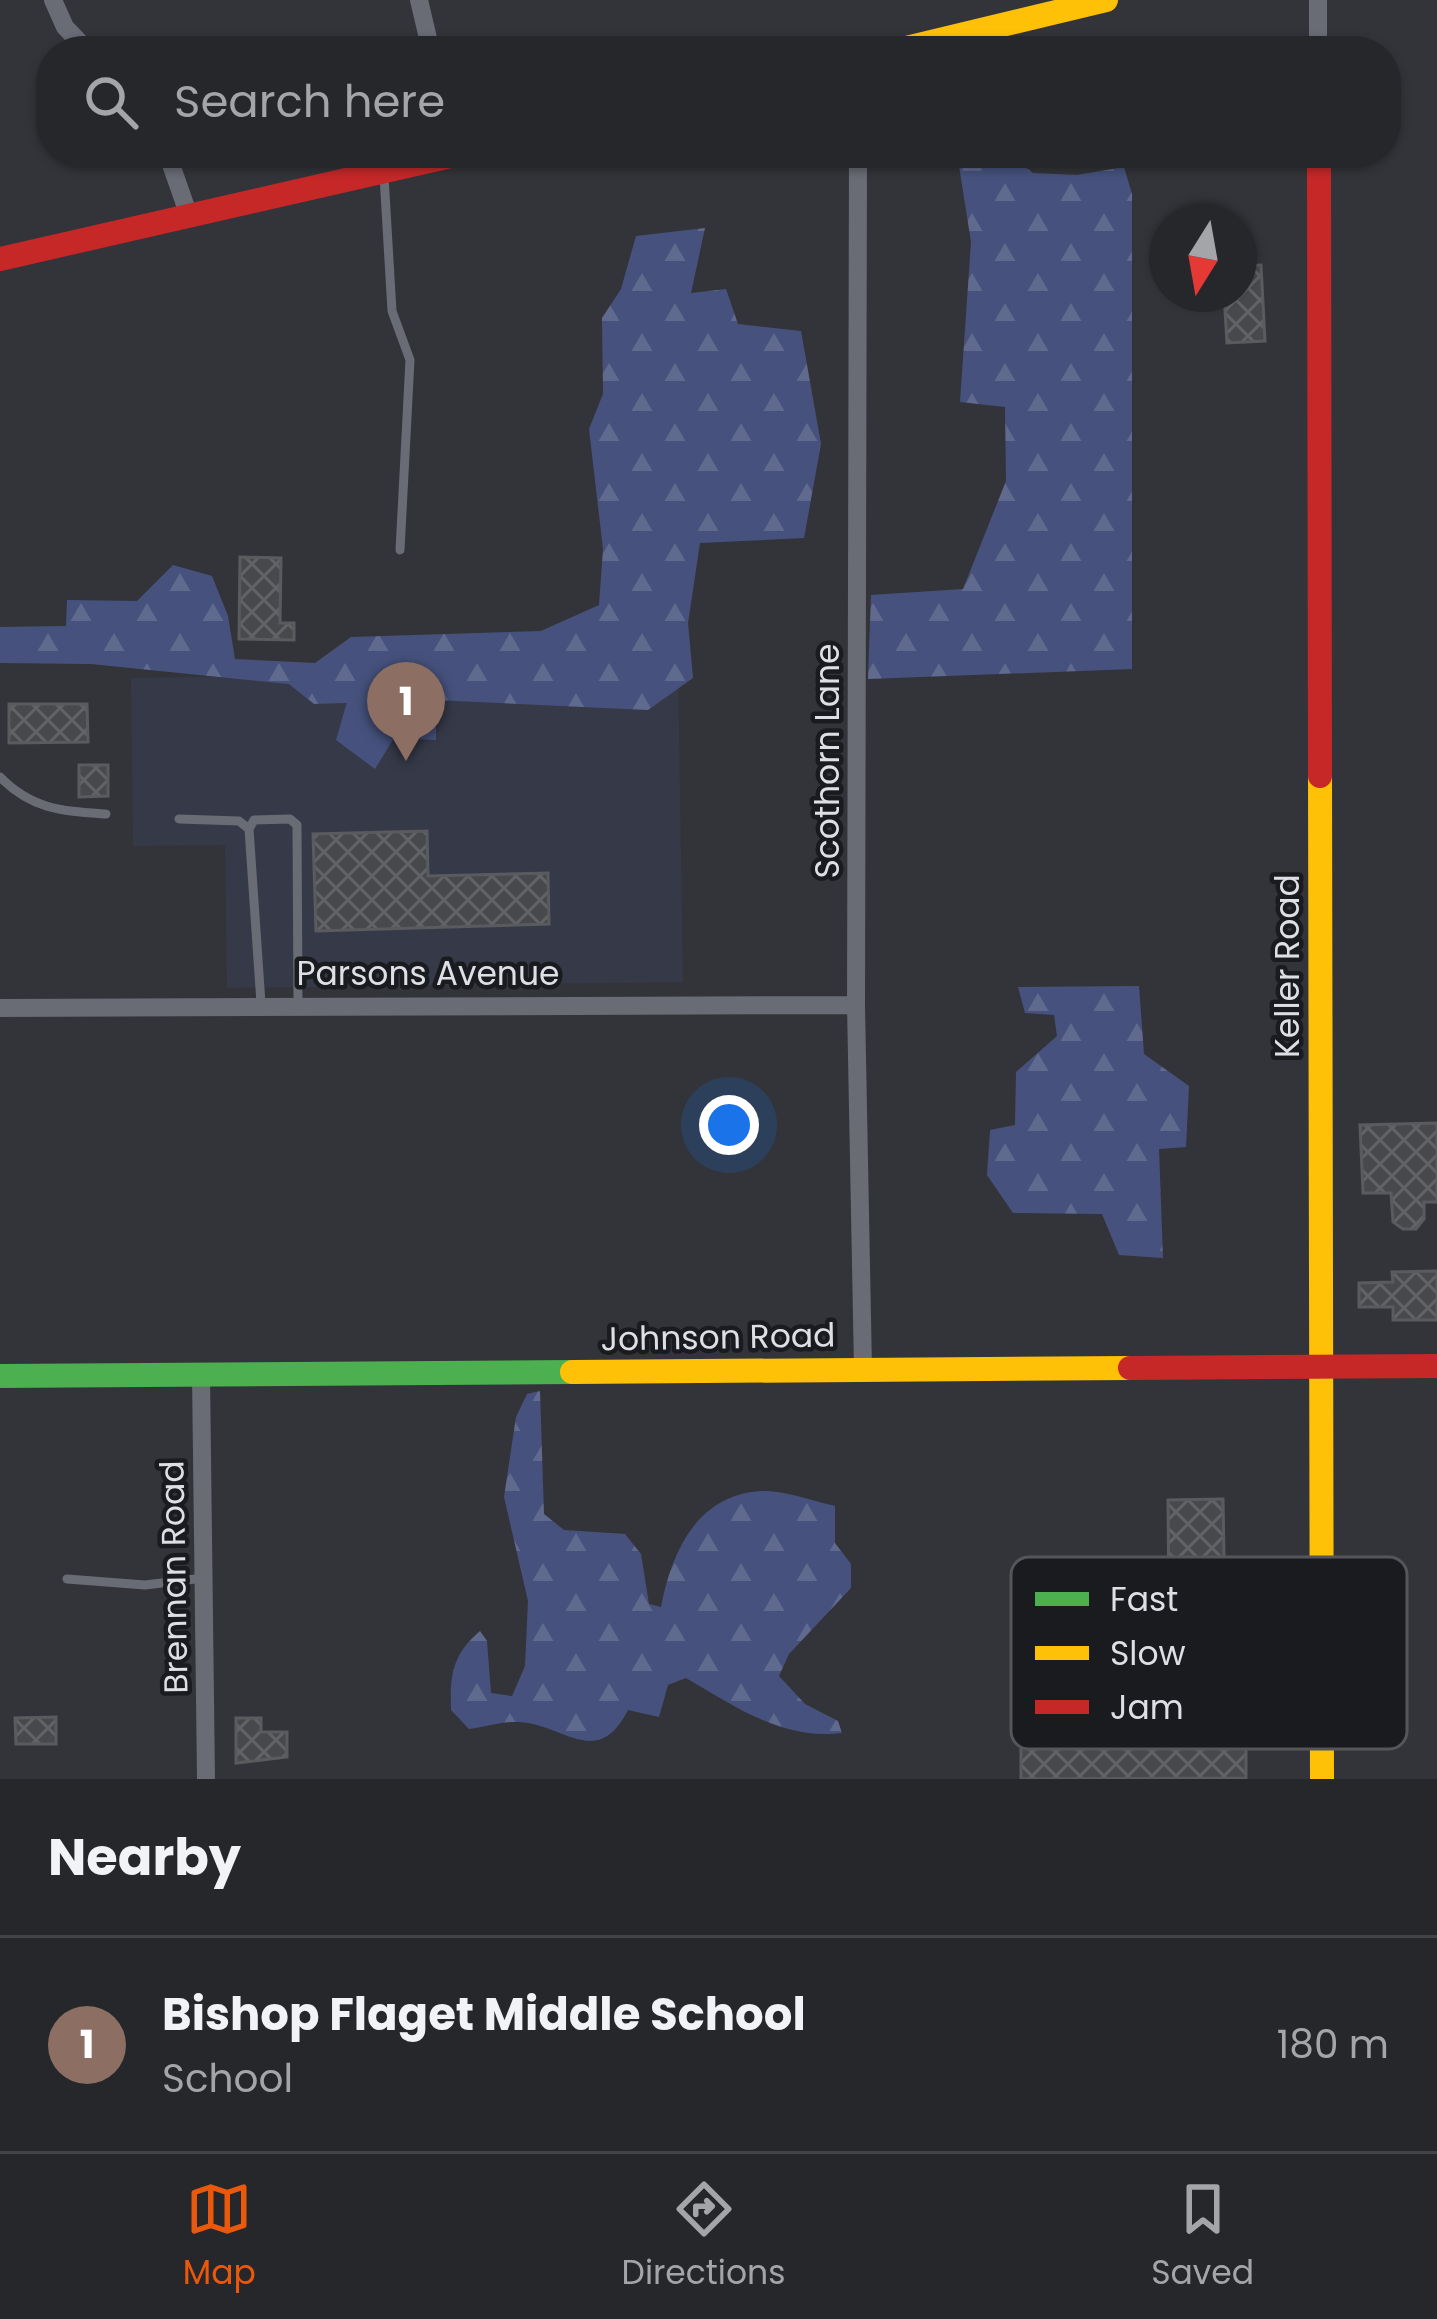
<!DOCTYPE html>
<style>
:root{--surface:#26272b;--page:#323337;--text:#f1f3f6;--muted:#a4a5a9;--line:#424447;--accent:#ea580c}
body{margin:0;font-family:Poppins,sans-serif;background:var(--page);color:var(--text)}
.compass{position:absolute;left:1149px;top:204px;width:108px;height:108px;border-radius:50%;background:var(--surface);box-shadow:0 3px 9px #0004;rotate:191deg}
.you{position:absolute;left:729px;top:1125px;width:42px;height:42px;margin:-30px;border:9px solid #fff;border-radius:50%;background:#1a73e8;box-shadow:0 0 0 18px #1a73e833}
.badge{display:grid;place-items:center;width:78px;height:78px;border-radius:50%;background:var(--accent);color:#fff;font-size:39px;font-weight:700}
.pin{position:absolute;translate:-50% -99px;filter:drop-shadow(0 3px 6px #0008)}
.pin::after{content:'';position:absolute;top:63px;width:42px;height:36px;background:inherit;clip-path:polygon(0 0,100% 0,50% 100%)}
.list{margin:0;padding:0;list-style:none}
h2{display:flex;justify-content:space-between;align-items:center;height:156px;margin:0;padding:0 48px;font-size:51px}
h2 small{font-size:39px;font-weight:400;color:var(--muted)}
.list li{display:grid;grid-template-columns:78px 1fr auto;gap:36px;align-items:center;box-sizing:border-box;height:216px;padding:0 48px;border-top:3px solid var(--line)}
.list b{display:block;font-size:45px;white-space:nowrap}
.list p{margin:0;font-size:39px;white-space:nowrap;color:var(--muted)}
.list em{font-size:39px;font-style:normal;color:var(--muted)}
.icon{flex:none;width:66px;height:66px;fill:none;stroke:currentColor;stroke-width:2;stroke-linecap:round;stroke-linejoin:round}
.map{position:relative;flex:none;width:1437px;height:1779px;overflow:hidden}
.search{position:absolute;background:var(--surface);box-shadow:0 3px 9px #0004;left:36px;right:36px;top:36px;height:132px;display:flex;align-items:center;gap:30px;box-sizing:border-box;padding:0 42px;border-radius:48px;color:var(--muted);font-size:45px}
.sheet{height:372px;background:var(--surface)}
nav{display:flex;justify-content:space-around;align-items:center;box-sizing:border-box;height:168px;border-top:3px solid var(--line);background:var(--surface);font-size:33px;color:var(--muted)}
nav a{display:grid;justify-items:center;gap:6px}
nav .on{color:var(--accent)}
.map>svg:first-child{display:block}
</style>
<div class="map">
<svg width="1437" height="1779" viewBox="0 0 1437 1779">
<defs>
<pattern id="forest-firs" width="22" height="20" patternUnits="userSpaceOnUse" patternTransform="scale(3)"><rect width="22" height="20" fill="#46527d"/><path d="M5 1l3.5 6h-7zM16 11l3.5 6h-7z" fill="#606a8f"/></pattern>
<pattern id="building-cross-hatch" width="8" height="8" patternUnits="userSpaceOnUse" patternTransform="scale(3)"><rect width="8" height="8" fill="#48494d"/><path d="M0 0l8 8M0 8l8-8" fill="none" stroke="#626366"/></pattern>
</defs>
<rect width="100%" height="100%" fill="#333439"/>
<path fill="#363a48" d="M678,669l5,313 -456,6 -2,-143 -92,1 -2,-168z"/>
<path fill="url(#forest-firs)" d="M957,153h50l26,20 44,2 47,-8 8,27v475l-264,10 3,-84 92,-6 43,-108 -1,-74 -45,-5 11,-160z
M705,228l-14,65 35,-4 12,35 63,7 20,113 -17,94 -104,5 -12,80 5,55 -45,32 -212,-10 -122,4 -25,-20 -198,-20 -91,-1v-36l66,-1 1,-26 70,1 36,-36 39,11 16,40 7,43 80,4 36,-26 190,-6 58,-26 4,-56 -14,-120 14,-35 -1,-76 19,-29 15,-53z
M1139,986l5,68 45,32 -3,61 -27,2 4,109 -44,-3 -17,-41 -89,-1 -26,-38 3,-45 25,-5 1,-53 41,-36 -3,-21 -29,-2 -7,-26z
M540,1391l4,123 20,16 61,4 16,20 8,50 12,3c10,-54 36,-113 101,-116 22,-1 51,10 73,15v37l16,21v24l-62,66 -10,22 26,28 33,17 4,12c-60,7 -106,-26 -156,-55l-18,7 -9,32 -31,-7c-31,61 -65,13 -110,12 -15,-1 -33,5 -49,7l-18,-19c-1,-35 1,-55 29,-79l7,10 4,52 21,3 13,-30 3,-65 -24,-104 12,-80 11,-23z"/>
<path fill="#46527d" d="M436,700v40l-42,-2 -19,31 -39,-29 11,-38z"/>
<path fill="url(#building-cross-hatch)" stroke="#5a5b5f" stroke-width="3" d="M1261,265l4,76 -38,2 -3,-49h15v-28z
M240,557l41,1 -1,65h14v17l-55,-1z
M9,704h78l1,38 -79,1z
M79,765h29v31l-29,1z
M427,831l1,45 120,-3 1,51 -233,7 -3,-97z
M1437,1123v79h-13v17l-8,10h-13l-10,-7 -2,-29h-28l-3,-68z
M1437,1271v49h-44v-13h-34v-24l34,-1 -1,-10z
M1223,1499l2,112h-56l-1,-111z
M56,1717v27h-40l-1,-26z
M236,1718h25v14h26v25l-51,6z
M1246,1739v39l-225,1v-39z"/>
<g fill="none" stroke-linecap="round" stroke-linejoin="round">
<path stroke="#696b75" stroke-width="9" d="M384,176l8,135 18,49 -10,190
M0,777c32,33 63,34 106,37
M179,819l60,2 10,8
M249,829l5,-9 36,-1 7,6 1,178
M249,829l12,174
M67,1579l78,6 59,-7"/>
<path stroke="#696b75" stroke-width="18" d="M53,0l12,27 23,24
M419,0l12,51
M1318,0v51
M167,153l21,60
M858,153l-2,852 7,364
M0,1008l856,-3
M201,1375l5,404"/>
<path stroke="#4caf50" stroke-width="24" d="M0,1376l572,-4"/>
<path stroke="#ffc107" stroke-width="24" d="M894,51l212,-51
M1320,776l2,1003
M572,1372l558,-4"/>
<path stroke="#c62828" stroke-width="24" d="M1319,153l1,623
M0,259l464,-106
M1130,1368l307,-2"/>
</g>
<g text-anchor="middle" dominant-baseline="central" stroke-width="9" stroke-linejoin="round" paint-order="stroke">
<g font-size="33" fill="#dddfe5" stroke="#191b1f">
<text transform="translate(827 761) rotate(-90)">Scothorn Lane</text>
<text transform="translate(1287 966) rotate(-90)">Keller Road</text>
<text x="428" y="973">Parsons Avenue</text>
<text transform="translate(718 1337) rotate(-1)">Johnson Road</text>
<text transform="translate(174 1577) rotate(-91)">Brennan Road</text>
</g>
</g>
<rect x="1011" y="1557" width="396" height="192" rx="18" fill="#191b1f" stroke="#54565a" stroke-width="3"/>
<rect x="1035" y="1592" width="54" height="14" fill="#4caf50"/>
<rect x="1035" y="1646" width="54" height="14" fill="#ffc107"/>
<rect x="1035" y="1700" width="54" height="14" fill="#c62828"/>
<g font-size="33" fill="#dddfe5">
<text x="1110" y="1611">Fast</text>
<text x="1110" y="1665">Slow</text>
<text x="1110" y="1719">Jam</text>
</g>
</svg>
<svg class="compass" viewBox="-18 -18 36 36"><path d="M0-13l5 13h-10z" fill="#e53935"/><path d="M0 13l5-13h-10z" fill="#a4a5a9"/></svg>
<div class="you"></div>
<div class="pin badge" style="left:406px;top:761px;background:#8d6e63">1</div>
<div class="search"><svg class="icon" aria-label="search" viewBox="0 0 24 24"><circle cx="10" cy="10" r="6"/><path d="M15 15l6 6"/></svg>Search here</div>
</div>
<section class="sheet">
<h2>Nearby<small></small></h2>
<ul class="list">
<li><span class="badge" style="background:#8d6e63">1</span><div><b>Bishop Flaget Middle School</b><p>School</p></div><em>180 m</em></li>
</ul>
</section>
<nav>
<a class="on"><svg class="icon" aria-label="map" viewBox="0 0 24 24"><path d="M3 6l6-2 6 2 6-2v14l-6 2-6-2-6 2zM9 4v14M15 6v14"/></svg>Map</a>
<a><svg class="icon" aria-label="directions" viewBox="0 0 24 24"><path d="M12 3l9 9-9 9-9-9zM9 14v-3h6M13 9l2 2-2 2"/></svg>Directions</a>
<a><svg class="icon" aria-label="saved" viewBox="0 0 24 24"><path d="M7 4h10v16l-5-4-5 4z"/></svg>Saved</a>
</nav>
